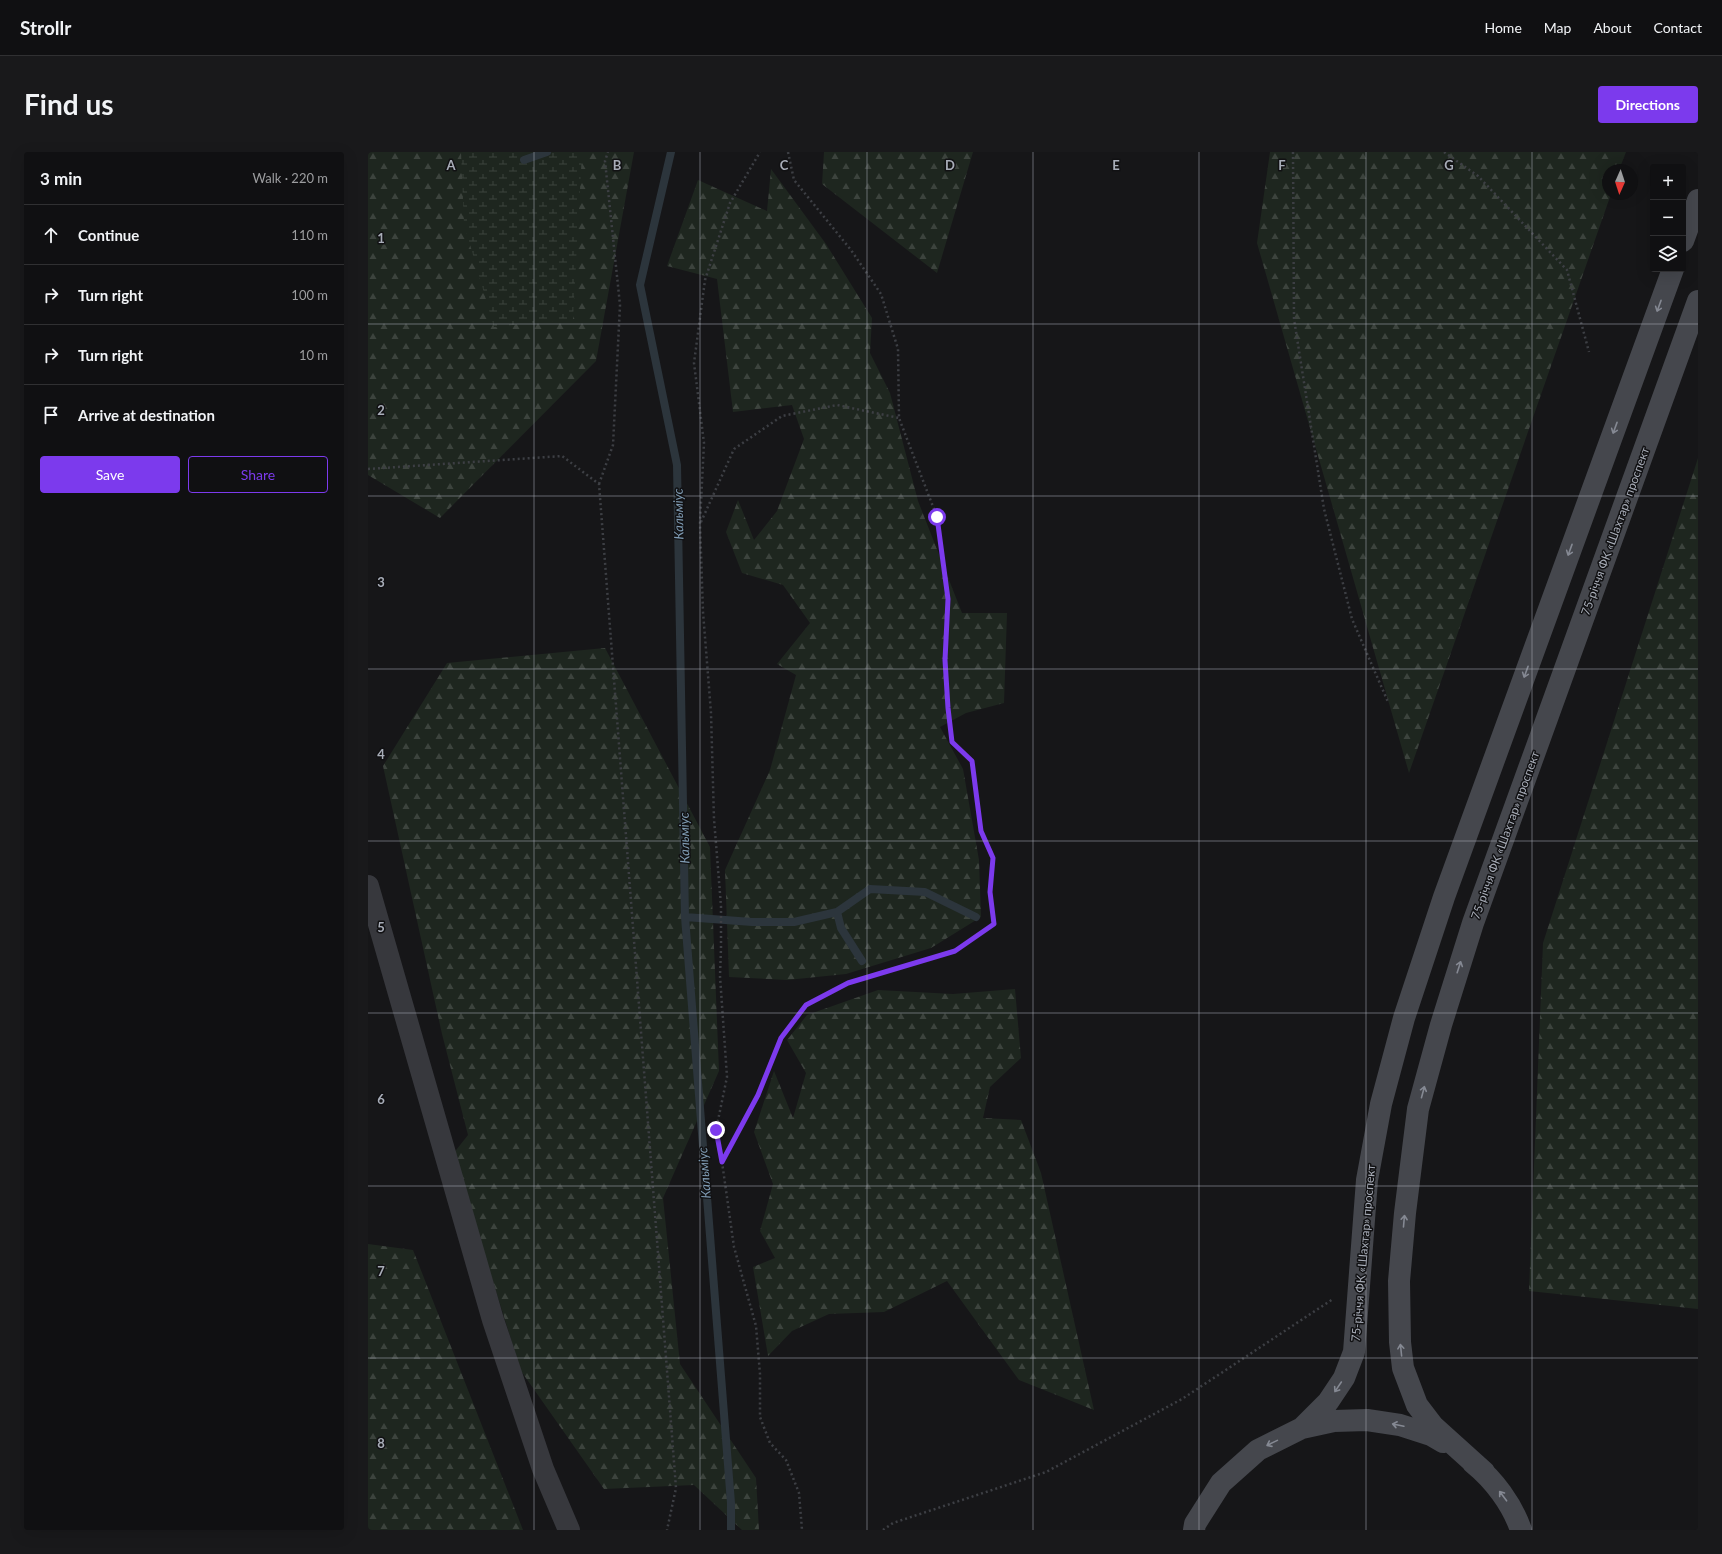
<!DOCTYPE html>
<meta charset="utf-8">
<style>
:root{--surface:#101012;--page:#19191b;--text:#f1f3f6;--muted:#9c9d9f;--line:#303032;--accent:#7c3aed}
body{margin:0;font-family:Lato,sans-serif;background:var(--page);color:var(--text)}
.controls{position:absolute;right:12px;top:12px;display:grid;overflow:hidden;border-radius:4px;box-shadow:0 4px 16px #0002}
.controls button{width:36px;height:36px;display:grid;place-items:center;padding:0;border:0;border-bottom:1px solid var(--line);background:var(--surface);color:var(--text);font:20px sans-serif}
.compass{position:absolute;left:1234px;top:12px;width:36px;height:36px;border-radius:50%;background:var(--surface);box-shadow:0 4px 16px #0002;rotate:183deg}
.stop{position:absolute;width:12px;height:12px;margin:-9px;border:3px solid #7c3aed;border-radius:50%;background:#fff}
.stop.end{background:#7c3aed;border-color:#fff;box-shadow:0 1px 4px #0008}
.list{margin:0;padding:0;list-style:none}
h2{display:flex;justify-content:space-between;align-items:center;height:52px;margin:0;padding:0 16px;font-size:17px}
h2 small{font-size:13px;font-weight:400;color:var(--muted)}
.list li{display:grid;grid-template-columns:26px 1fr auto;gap:12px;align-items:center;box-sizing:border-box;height:60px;padding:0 16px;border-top:1px solid var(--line)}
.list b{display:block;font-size:15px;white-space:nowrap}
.list em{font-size:13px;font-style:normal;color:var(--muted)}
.actions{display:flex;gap:8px;padding:12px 16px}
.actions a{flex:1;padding:9px 0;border:1px solid var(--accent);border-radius:4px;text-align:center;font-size:14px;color:var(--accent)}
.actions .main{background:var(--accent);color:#fff}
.icon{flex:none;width:22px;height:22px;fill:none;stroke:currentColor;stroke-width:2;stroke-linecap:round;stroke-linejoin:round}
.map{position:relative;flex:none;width:1330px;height:1378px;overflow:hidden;border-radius:4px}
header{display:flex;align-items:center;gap:24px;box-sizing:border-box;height:56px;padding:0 20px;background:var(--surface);border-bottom:1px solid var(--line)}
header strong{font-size:19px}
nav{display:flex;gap:22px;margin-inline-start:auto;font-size:14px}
.intro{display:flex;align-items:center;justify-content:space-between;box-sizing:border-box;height:96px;padding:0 24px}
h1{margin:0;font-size:28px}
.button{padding:10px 18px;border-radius:4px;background:var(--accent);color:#fff;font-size:14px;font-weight:700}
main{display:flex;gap:24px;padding:0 24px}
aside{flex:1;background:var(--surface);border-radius:4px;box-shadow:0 4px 16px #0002}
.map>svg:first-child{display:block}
</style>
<header>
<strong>Strollr</strong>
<nav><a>Home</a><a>Map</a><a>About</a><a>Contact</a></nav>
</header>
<div class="intro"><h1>Find us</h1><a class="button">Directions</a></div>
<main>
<aside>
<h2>3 min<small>Walk · 220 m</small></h2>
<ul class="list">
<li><svg class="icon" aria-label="ahead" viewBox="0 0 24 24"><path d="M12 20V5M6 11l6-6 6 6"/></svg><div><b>Continue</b></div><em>110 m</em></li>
<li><svg class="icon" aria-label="right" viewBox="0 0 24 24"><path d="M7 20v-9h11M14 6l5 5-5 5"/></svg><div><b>Turn right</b></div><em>100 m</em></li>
<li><svg class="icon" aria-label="right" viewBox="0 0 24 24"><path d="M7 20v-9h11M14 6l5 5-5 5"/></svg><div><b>Turn right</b></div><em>10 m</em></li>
<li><svg class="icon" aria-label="arrive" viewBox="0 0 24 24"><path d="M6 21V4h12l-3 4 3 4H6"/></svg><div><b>Arrive at destination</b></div></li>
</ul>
<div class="actions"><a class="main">Save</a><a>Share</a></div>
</aside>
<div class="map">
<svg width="1330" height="1378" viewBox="0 0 1330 1378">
<defs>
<pattern id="forest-firs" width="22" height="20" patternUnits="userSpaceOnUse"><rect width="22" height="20" fill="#1e261f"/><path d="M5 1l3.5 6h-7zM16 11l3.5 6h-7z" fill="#3c433d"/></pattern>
<pattern id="wetland-marsh" width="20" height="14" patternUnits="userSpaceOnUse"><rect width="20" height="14" fill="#1e261f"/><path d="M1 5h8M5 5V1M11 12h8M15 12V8" fill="none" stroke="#3c433d"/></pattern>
</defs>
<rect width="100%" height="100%" fill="#161618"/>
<path fill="url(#forest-firs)" d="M0,0h266l-38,209 -156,157 -72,-43z
M456,0h149l-36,121 -115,-89z
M902,0h356l-7,18h-11v24h3l-202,579 -152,-530z
M403,17l55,75 46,74 -2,35 20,40 28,108 44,112h45l-3,90 -38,10 -26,14 23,42 16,91 2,57 -50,31 -85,26 -59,6 -58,-3 -4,-107 45,-100 26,-95 -19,-11 33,-41 -27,-38 -41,-12 -16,-41 12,-32 16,40 23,-29 27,-72 -12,-34 -59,7 -16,-133 -50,-13 31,-86 69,31z
M1330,306v851l-169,-18 14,-348z
M237,496l105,199 9,224 -56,127 17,166 76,114 3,52h-17l-48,-45 -90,4 -83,-118 -68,-217 15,-19 -26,-101 -59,-268 64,-103z
M647,837l6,69 -31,29 -7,31 38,2 20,53 53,237 -75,-30 -72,-99 -63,31 -55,2 -37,17 -24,25 -15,-89 22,-9 -15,-27 13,-47 -19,-52 20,-61 19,47 13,-45 -19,-33 20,-25 71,-25 75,4z
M0,1092l45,6 110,280h-155z"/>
<path fill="url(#wetland-marsh)" d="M93,0h121l-9,167 -79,8 -30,-103z"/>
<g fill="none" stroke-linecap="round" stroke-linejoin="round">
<path stroke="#2c353c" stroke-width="8" d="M303,0l-31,133 37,180 8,452 46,586v27
M156,8l23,-8
M469,760l4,16 21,33
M317,765l67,5h42l43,-10 33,-23 55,3 51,25"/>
<path stroke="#3d3f44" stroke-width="2.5" stroke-dasharray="2 3" stroke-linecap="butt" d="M420,0l6,28 57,70 30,44 17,55 1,69 38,99 11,82 -3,61 3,48 4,34 20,19 9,70 12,27 -3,34 4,32 -39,27 -107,32 -42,22 -25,33 -23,57 -36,67 12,85 22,79 4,48v43l10,26 16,17 13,33 3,37
M925,0l1,167 30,190 28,110 36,83
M1076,0l34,24 89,94 22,82
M0,317l194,-13 37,28 77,1004 -9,42
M231,332l14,-39 7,-140 -15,-144 3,-9
M333,370l33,-73 48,-33 55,-11 62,13
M354,1009l-6,-31 11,-53 -7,-101 1,-28v-42l-7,-87 -3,-106 -8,-101 -3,-89 4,-80 -10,-80 11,-83 25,-77 30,-51
M515,1378l10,-7 153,-51 136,-73 151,-100"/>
<path stroke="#37383d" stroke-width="22" d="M0,734l125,434 50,149 26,61"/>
<path stroke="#45474d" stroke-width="22" d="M1315,89l15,-41
M934,1276l26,-26 16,-24 10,-26 13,-172 14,-76 23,-86 40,-121 229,-628
M1105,1311c21,17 39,41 48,67
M1116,1320l-51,-46 -16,-21 -14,-37 -3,-26 -1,-61 6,-68 13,-104 23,-84 32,-102 225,-622
M826,1378l1,-6 26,-41 37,-33 44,-22 32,-7 33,-1 33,5 31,10 12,7"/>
</g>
<defs><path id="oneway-shaft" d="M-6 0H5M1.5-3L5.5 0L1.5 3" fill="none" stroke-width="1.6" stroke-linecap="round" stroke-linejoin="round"/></defs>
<g stroke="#858993">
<use href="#oneway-shaft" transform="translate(1291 154) rotate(110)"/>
<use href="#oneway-shaft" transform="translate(1247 276) rotate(110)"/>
<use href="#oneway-shaft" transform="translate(1202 398) rotate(110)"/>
<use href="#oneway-shaft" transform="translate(1158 520) rotate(110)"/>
<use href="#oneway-shaft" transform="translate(1091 815) rotate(-72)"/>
<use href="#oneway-shaft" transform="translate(1055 940) rotate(-75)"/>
<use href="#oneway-shaft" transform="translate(1036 1069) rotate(-85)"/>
<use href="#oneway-shaft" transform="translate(1033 1198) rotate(-96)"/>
<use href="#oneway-shaft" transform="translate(970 1235) rotate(124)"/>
<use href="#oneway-shaft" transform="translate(1030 1273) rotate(-168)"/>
<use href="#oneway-shaft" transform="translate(904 1291) rotate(154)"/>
<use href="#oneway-shaft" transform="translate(1135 1344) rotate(-127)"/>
</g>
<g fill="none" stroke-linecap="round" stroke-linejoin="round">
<path stroke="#7c3aed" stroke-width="5" d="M348,978l6,32 36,-67 23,-57 25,-33 42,-22 107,-32 39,-27 -4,-32 3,-34 -12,-27 -9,-70 -20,-19 -4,-34 -3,-48 3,-61 -11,-82"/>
</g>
<path fill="none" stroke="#a8adb8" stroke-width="1" stroke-opacity="0.55" d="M166,0v1378M332,0v1378M499,0v1378M665,0v1378M831,0v1378M998,0v1378M1164,0v1378M0,172h1330M0,344h1330M0,517h1330M0,689h1330M0,861h1330M0,1034h1330M0,1206h1330"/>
<g text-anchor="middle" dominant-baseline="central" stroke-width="3" stroke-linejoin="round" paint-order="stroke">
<g font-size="12" fill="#a8adb8" stroke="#111113">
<text transform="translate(1247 379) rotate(-70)">75-річчя ФК «Шахтар» проспект</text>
<text transform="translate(1137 683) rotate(-70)">75-річчя ФК «Шахтар» проспект</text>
<text transform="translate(995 1101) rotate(-85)">75-річчя ФК «Шахтар» проспект</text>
</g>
<g font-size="13" font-style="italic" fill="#7f9bb3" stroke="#111113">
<text transform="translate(310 362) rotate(-91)">Кальміус</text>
<text transform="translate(316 686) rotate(-91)">Кальміус</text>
<text transform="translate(336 1021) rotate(-94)">Кальміус</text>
</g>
</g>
<g font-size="13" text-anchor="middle" font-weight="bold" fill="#a8adb8" stroke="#111113" stroke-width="3" stroke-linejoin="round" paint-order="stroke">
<text x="83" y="18">A</text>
<text x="249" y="18">B</text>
<text x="416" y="18">C</text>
<text x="582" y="18">D</text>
<text x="748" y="18">E</text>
<text x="914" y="18">F</text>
<text x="1081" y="18">G</text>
<text x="13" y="91">1</text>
<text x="13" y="263">2</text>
<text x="13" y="435">3</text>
<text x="13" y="607">4</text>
<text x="13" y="780">5</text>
<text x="13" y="952">6</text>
<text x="13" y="1124">7</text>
<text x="13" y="1296">8</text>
</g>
</svg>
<div class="controls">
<button>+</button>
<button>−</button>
<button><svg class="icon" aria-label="layers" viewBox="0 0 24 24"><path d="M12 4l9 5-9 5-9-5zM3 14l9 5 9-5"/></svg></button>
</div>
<svg class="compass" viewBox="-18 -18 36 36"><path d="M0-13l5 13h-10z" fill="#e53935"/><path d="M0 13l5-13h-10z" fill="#9c9d9f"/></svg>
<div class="stop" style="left:569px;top:365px"></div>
<div class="stop end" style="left:348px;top:978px"></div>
</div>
</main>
